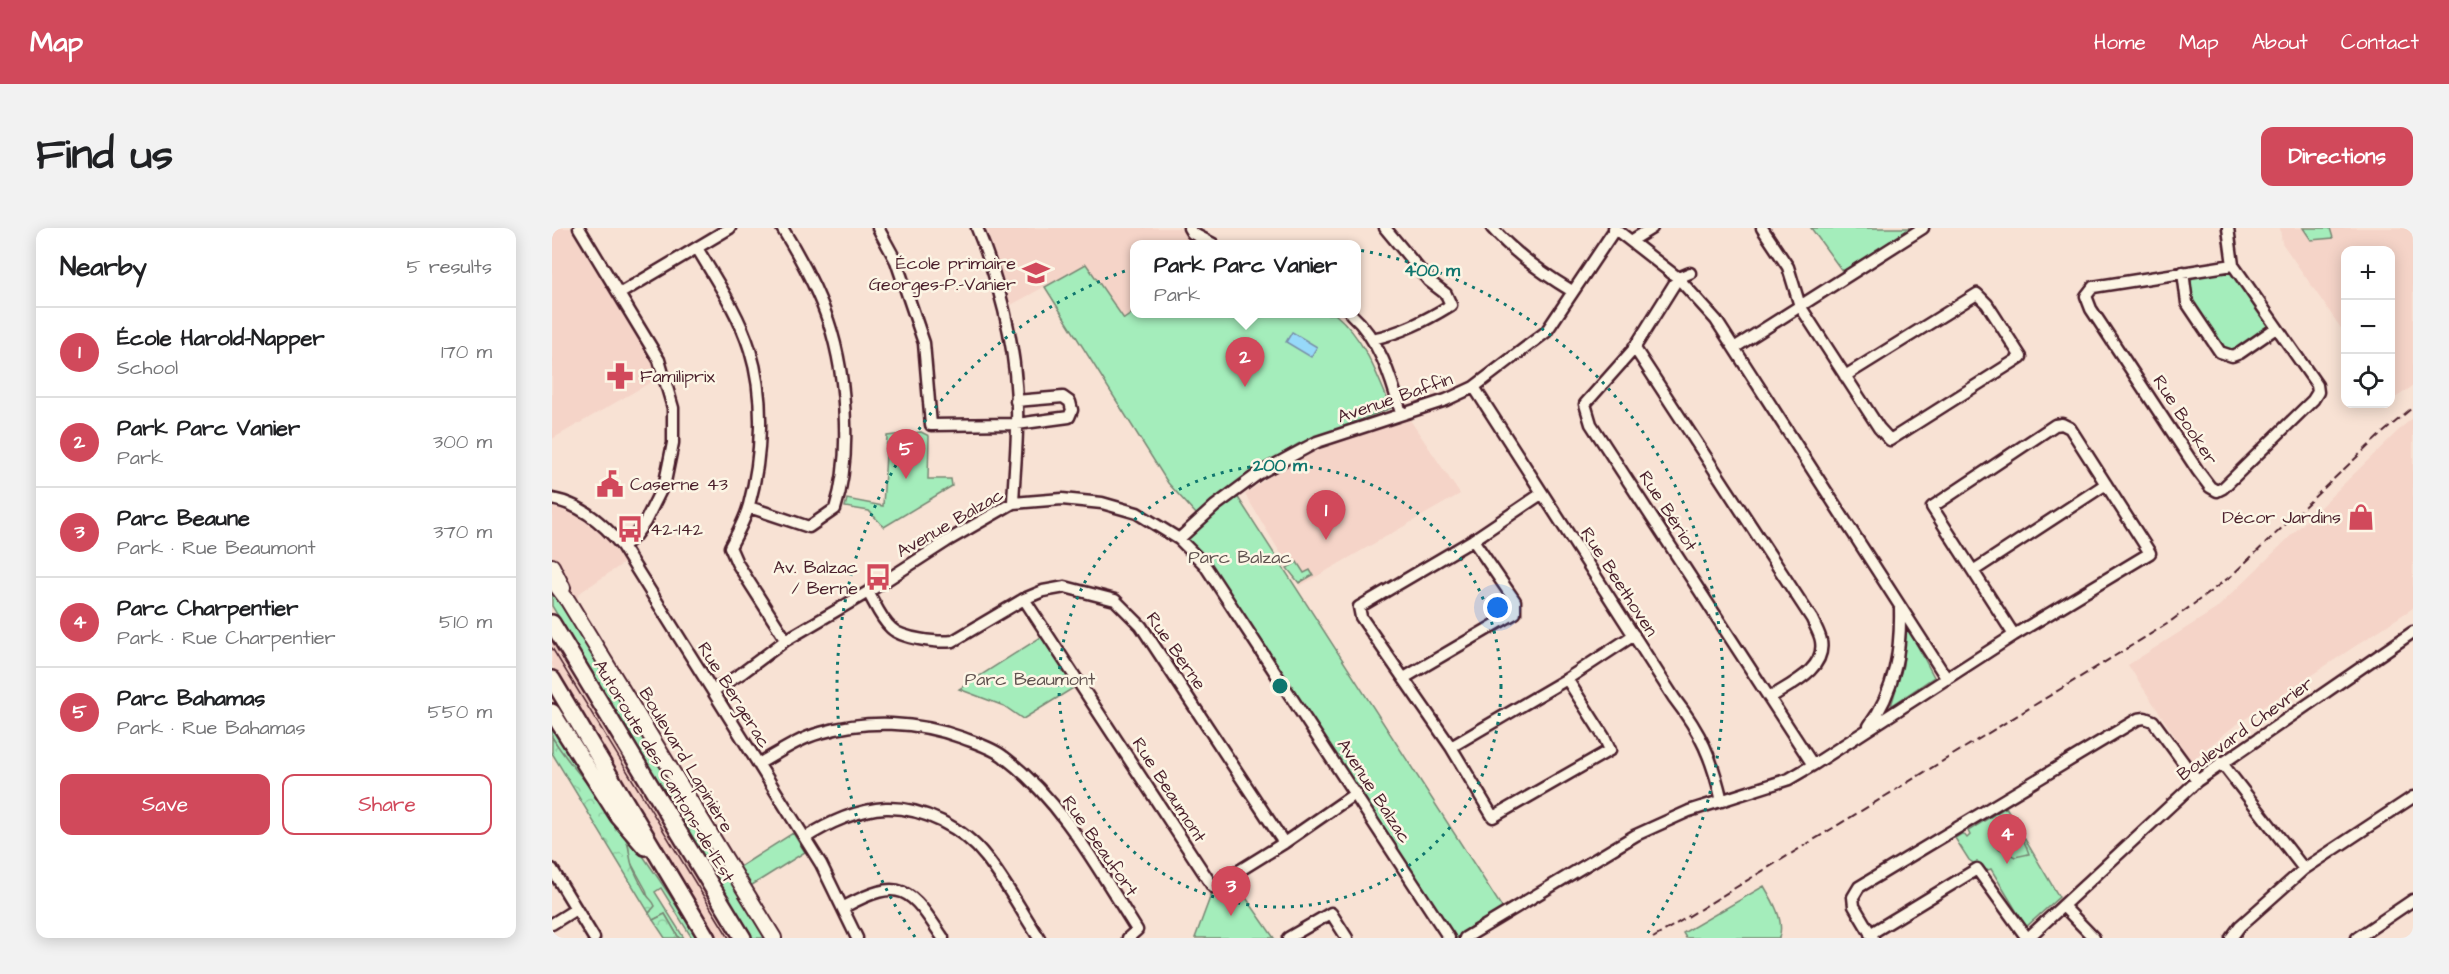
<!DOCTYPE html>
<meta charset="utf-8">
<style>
:root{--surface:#fff;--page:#f2f2f2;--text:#202124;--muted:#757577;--line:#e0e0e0;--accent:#d1495b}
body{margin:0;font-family:"Architects Daughter",sans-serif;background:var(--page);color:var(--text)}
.controls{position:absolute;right:18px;top:18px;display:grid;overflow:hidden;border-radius:12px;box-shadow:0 3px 15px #0003}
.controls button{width:54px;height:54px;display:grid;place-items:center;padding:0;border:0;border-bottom:2px solid var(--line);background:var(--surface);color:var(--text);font:30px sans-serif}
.you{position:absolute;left:946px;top:380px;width:21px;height:21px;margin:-15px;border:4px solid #fff;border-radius:50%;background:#1a73e8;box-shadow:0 0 0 9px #1a73e833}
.badge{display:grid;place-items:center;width:39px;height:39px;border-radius:50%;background:var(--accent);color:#fff;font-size:20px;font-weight:700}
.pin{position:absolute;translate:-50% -50px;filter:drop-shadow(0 2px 3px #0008)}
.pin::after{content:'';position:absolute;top:32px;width:21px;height:18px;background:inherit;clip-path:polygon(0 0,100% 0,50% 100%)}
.popup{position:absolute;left:578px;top:12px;width:231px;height:78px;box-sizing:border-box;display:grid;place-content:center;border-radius:12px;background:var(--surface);filter:drop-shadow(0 2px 4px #0005);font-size:20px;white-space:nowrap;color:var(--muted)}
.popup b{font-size:22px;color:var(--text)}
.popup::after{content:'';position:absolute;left:50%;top:100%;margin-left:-12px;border:12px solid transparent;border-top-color:var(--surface)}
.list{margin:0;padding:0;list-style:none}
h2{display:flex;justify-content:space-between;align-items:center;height:78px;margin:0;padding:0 24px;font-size:26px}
h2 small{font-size:20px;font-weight:400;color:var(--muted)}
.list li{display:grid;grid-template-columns:39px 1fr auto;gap:18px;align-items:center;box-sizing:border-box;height:90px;padding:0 24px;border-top:2px solid var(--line)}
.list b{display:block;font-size:22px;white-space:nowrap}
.list p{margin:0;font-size:20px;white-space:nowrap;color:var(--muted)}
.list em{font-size:20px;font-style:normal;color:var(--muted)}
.actions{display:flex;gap:12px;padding:18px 24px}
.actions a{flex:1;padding:14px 0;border:2px solid var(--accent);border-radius:12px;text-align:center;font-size:21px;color:var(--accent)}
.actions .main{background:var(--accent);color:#fff}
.icon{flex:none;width:33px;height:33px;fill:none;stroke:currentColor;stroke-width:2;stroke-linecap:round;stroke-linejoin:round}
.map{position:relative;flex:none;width:1861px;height:710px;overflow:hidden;border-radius:12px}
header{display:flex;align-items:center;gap:36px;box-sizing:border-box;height:84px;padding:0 30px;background:var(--accent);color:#fff}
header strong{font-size:28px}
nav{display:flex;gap:33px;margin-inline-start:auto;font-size:21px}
.intro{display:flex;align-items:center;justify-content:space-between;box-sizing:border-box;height:144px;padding:0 36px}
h1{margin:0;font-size:42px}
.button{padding:15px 27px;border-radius:12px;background:var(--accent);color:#fff;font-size:21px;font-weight:700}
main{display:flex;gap:36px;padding:0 36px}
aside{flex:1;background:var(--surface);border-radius:12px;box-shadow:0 3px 15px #0003}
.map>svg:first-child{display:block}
</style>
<header>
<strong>Map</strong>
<nav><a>Home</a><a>Map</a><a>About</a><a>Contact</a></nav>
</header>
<div class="intro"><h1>Find us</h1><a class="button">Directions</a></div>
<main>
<aside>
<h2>Nearby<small>5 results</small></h2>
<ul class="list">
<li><span class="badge">1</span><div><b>École Harold-Napper</b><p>School</p></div><em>170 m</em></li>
<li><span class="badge">2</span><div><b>Park Parc Vanier</b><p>Park</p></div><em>300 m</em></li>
<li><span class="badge">3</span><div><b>Parc Beaune</b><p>Park · Rue Beaumont</p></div><em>370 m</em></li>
<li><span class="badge">4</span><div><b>Parc Charpentier</b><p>Park · Rue Charpentier</p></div><em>510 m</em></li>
<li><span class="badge">5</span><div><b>Parc Bahamas</b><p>Park · Rue Bahamas</p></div><em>550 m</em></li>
</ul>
<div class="actions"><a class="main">Save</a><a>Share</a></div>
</aside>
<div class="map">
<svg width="1861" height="710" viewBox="0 0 1861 710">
<defs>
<pattern id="forest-crowns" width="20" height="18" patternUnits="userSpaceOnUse" patternTransform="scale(1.5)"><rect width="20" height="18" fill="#a4edbb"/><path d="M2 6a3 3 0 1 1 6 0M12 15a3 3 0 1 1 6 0" fill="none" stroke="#8fcba1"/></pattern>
</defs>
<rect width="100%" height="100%" fill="#f8e2d4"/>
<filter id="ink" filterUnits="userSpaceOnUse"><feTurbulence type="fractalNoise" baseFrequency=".0167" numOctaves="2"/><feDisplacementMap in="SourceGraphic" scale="12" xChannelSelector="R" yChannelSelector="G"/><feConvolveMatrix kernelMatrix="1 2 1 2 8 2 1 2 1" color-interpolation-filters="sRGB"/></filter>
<g filter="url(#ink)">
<path fill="#f5d4c8" d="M0,0h18l64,102 26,47 -108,62z
M434,0h193l15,16h-60v68l-10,7 -38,-55 -75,41z
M1728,0h133v158l-21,14 -1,-2 -1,-148h-44l-1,84 -63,-91z
M1861,190v190l-180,119 -42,34 -63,-96 88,-56 186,-182z
M858,192l50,74 -160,92 -55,-92 31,-22 35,-19 35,-14z
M0,279l21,6 20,14 18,17 13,19 -43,29 -6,9 -23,-42z
M0,412l94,155 87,143h-15l-108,-177 -58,-96z"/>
<path fill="#a4edbb" stroke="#778673" stroke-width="1.5" d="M1259,0h104l-70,47z
M1751,0h27l3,10 -22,2z
M534,36l38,55 10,-7 201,2c29,24 42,60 56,94l-93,36 -49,30 -52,41 -29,-32 -123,-196z
M1679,42l37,56 -33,24 -11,-1c-13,-19 -45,-50 -30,-74z
M369,204l8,4 -1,43h23l1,7 -68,41 -15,-16 -24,-4 2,-8 36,7 4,-70z
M685,268l266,413 -46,29h-3l-249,-379 -18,-20z
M745,334l7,11 6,-3 3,5 -14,8 -12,-15z
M0,357l216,353h-16l-200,-332z
M1355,398l27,51 -43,29 12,-41z
M489,409l34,50 -52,32 -19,-13 -45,-17z
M0,494l117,172 28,44h-5l-31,-50 -6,4 29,46h-5l-14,-24 -12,6 -4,-7 2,-2 -5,-21 -16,-29 -2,-19 -31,-46 -32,-38 -13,-21z
M1454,579l53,90 -33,30 -35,-58 -6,2 -16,-11 -14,-22 8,-5 4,5 3,-3 -2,-4z
M241,605l12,19 -56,35 -11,-19z
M681,651l41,59h-79l16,-43z
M1212,658c9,15 21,35 15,52h-93l-3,-5z"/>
<path fill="url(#forest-crowns)" stroke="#778673" stroke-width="1.5" d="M0,509c21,35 53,62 72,98 7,11 4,24 10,35 4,9 8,17 13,25 3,5 6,5 8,11l-6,7 -97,-160z
M1445,594c18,-2 27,17 32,32l-14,3 -19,-10 -5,-7 1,-10z
M113,686l14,24h-14l-12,-18z"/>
<path fill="#97d9f9" stroke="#788fa7" stroke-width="1.5" d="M740,104l25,15 -6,10 -25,-15z"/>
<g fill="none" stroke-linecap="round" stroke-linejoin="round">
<defs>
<path id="minor" d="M27,0l80,132 14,48v35l-8,39 -20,40 -11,15 -12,9
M326,0l18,33 28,82 7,82 86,-1 52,-7 3,-7 -2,-8 -7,-5 -47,4
M425,0c25,61 42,130 40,197 0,26 -3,52 -4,78
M637,0l3,5 21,11
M940,0c23,26 50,45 80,63
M1062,0l64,50 38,42 231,359
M1210,0l26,39 12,39 79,122 11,12 131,-83 -34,-53 -10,-10 -132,82
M1676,0l5,37 84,120 1,7 -5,8 -90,88 -6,3 -7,-4 -12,-16 -107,-162 -5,-13 7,-9 140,-22
M1079,13l21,-13
M145,20c19,32 42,66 53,102 15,48 12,107 -1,155 -4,15 -12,29 -19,42l7,16 49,77
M1631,44l4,31 33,49 12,4 8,-3 36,-25
M1138,45l-12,5 -45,72 -48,54 6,20 222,341
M67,66l111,-66
M799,86c28,25 40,63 50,99
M820,111c29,-6 53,-18 79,-34l-5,-11 -17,-13 -44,-53
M1082,119l178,272c3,7 8,15 9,22 5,28 -30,43 -50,56
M1182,120l189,-120
M922,159l200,311c27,35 38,60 48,103
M989,266l-68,46 -114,67 2,10 90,130 42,70 117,-67 -6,-13 -37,-58
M0,271c29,5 52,25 70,47l199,318 36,74
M197,279l60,20 26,-18c9,-28 11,-57 10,-86 -2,-79 -22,-129 -63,-195
M627,311l36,-33 43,-32 59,-32 129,-42 28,-13 72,-55 69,-103
M1421,343l133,-87
M316,364c7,12 13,27 23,36 11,11 47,15 62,13l71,-42 19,-8 22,-4 50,13 26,26 143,217
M472,371l189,288 71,-44 72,-50
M852,450l111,-65v-12l-42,-61
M161,463l29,-18 44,-33 82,-48 79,-51 66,-38 49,-4 40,4 35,10 42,26 25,25 245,374
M1317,498c26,-35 32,-76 31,-118
M899,519l116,-68 67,-44
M1669,534l83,107
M206,536c20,-11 40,-25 62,-31 47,-14 97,-12 143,5 13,5 30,10 41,19 59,45 94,112 133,173l-9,8
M253,610c23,-15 54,-29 81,-30 36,-1 78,20 100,49 20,25 35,54 53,81
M0,641l42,69
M1511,678l31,32
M292,679c57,-31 66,-19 99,31
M0,696l24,-15
M1318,706l107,-65 50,69
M736,710l43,-25 16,25
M913,710l171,-103 53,-24 100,-32 24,-14 201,-130 136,-82 -80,-125 -8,-4 -7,1 -123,82 82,128
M1321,710l-19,-32 -1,-9 6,-10 279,-168 7,-1 8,3 44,60
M1476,710l169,-157 216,-149
M1679,710l9,-12 64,-57 109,-72
M1805,710l56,-38"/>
<path id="major" d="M0,338l11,22
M0,352l16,21 206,337"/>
<path id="highway" d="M0,395l191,315
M0,451l155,259
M0,484l66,104 27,31"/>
</defs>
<use href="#minor" stroke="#4a1f2b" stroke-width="15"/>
<use href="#major" stroke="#4a1f2b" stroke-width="18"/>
<use href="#highway" stroke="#4a1f2b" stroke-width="20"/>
<use href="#minor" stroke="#fcf5e5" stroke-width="10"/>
<use href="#major" stroke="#fcf5e5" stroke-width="14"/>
<use href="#highway" stroke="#fcf5e5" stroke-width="15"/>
<path stroke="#4a1f2b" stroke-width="1.5" d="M0,420l177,290"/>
<path stroke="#4a1f2b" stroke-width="2" stroke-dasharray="9 4.5" stroke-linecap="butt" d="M1101,710l514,-314 64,-48 148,-140 34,-29"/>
</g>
</g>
<g fill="none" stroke="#0f766e" stroke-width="3" stroke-dasharray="3 6">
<circle cx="728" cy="458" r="221"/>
<path d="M363 709A443 443 0 1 1 1093 709"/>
</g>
<defs>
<symbol id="school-bare" viewBox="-9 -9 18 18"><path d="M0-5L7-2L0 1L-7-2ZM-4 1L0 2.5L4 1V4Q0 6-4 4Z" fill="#d1495b" stroke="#fcf5e5" stroke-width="2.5" paint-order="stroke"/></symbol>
<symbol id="pharmacy-bare" viewBox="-9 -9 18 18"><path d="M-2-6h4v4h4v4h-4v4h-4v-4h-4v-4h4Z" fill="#d1495b" stroke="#fcf5e5" stroke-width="2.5" paint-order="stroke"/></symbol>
<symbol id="civic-bare" viewBox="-9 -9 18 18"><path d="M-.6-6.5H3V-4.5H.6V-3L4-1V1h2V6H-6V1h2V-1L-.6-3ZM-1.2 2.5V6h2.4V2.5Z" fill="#d1495b" stroke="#fcf5e5" stroke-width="2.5" paint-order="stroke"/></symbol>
<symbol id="shop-bare" viewBox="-9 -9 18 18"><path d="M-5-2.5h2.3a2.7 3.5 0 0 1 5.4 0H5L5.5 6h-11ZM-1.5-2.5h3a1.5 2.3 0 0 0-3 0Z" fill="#d1495b" stroke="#fcf5e5" stroke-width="2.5" paint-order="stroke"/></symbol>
<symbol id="bus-bare" viewBox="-9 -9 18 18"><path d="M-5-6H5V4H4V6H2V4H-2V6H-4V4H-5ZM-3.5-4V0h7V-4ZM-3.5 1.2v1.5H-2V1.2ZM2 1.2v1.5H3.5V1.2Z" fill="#d1495b" stroke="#fcf5e5" stroke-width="2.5" paint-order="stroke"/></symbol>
</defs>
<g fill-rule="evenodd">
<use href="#school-bare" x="465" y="26" width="38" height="38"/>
<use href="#pharmacy-bare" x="49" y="129" width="38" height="38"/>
<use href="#civic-bare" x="39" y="237" width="38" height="38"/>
<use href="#shop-bare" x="1790" y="270" width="38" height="38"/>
<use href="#bus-bare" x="59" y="282" width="38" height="38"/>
<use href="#bus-bare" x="307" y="330" width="38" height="38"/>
</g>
<g text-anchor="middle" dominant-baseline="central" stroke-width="5" stroke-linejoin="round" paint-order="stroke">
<g font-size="18" fill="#4a1f2b" stroke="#fcf5e5" text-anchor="end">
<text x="464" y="35">École primaire<tspan x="464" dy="21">Georges-P.-Vanier</tspan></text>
<text x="88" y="148" text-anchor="start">Familiprix</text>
<text x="78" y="256" text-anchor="start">Caserne 43</text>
<text x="1789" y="289">Décor Jardins</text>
<text x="98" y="301" text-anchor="start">42-142</text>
<text x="306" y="339">Av. Balzac<tspan x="306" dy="21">/ Berne</tspan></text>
</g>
<g font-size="18" fill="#4a1f2b" stroke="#fcf5e5">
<text transform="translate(843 170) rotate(-19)">Avenue Baffin</text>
<text transform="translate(1633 192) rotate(57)">Rue Booker</text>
<text transform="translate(1116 283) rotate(57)">Rue Bériot</text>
<text transform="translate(398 295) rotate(-30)">Avenue Balzac</text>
<text transform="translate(1067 354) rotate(57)">Rue Beethoven</text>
<text transform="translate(624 423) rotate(55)">Rue Berne</text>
<text transform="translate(182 467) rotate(58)">Rue Bergerac</text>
<text transform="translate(1693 501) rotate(-36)">Boulevard Chevrier</text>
<text transform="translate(134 532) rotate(59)">Boulevard Lapinière</text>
<text transform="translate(112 543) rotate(59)">Autoroute des Cantons-de-l'Est</text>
<text transform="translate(617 562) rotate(57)">Rue Beaumont</text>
<text transform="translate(822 563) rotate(57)">Avenue Balzac</text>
<text transform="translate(548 618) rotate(55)">Rue Beaufort</text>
</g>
<g font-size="18" fill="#60524f" stroke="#fcf5e5">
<text x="688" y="329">Parc Balzac</text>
<text x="478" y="451">Parc Beaumont</text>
</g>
</g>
<circle cx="728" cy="458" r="9" fill="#0f766e" stroke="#fcf5e5" stroke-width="3"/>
<g font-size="18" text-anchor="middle" font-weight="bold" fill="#0f766e" stroke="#fcf5e5" stroke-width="5" stroke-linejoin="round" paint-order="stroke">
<text x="880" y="48">400 m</text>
<text x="728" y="243">200 m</text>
</g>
</svg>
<div class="controls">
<button>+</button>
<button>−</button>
<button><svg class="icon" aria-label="locate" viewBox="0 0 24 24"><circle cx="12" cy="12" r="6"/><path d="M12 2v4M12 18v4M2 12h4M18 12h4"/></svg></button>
</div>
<div class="you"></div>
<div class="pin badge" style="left:774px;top:312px">1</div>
<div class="pin badge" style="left:693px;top:159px">2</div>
<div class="popup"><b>Park Parc Vanier</b>Park</div>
<div class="pin badge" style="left:679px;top:688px">3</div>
<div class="pin badge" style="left:1455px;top:636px">4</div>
<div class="pin badge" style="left:354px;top:251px">5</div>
</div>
</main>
